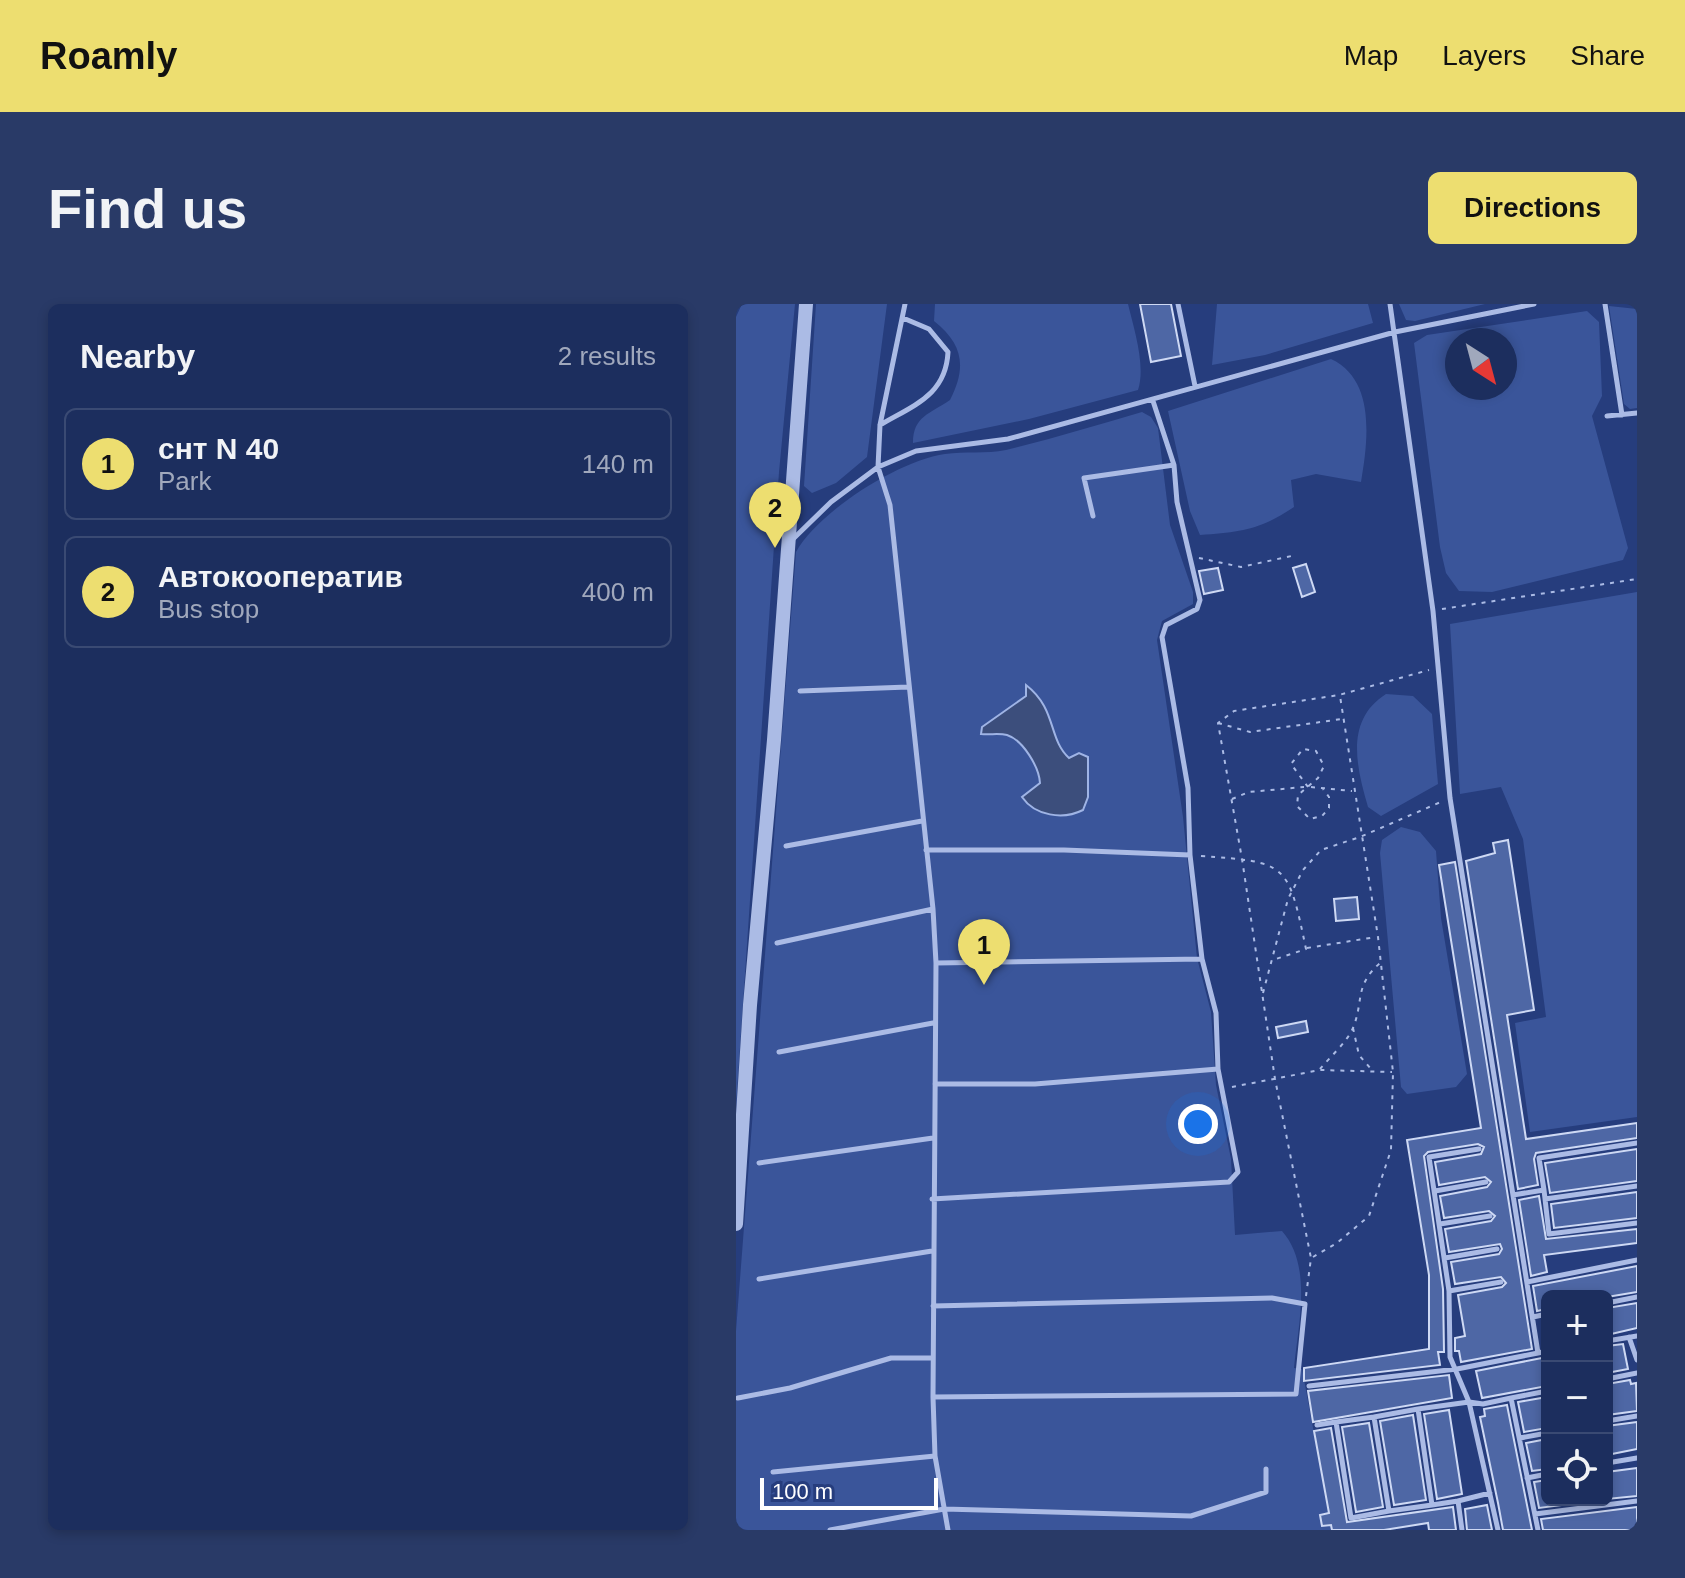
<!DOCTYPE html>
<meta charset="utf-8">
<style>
:root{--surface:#1c2e5e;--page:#293a67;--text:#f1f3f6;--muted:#a0a8bc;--line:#3a4a73;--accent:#edde70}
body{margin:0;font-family:Helvetica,sans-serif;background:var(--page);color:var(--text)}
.controls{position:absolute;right:24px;bottom:24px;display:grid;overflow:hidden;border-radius:12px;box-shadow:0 4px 12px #0003}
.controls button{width:72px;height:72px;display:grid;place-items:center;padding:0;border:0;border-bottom:2px solid var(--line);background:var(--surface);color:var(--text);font:40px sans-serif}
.compass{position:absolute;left:709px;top:24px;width:72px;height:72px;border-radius:50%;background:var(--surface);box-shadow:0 4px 12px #0003;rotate:144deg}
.scale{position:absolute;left:24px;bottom:20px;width:178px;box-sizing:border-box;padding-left:8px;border:4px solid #fff;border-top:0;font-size:22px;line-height:28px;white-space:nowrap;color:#fff;-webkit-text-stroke:6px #263d7d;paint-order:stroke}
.you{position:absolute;left:462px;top:820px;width:28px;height:28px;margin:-20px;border:6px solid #fff;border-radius:50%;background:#1a73e8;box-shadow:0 0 0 12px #1a73e833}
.badge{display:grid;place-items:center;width:52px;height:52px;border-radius:50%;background:var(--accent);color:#111;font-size:26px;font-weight:700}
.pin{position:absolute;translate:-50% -66px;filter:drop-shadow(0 2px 4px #0008)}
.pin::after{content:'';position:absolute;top:42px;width:28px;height:24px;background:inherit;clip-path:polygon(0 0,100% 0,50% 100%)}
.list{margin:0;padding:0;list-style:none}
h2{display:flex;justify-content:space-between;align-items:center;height:104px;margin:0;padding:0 32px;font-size:34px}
h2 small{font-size:26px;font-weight:400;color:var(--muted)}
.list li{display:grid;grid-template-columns:52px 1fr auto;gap:24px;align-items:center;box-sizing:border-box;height:112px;margin:0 16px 16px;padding:0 16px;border:2px solid var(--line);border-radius:12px}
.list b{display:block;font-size:30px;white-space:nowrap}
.list p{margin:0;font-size:26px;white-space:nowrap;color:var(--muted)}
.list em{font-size:26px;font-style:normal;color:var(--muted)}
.icon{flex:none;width:44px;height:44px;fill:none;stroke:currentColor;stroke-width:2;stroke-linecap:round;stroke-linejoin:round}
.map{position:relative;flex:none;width:901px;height:1226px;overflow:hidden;border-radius:12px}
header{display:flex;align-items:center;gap:48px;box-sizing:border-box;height:112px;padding:0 40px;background:var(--accent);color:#111}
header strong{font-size:38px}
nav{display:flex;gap:44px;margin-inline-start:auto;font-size:28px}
.intro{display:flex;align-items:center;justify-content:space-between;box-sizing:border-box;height:192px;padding:0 48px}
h1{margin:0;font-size:56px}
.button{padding:20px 36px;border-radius:12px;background:var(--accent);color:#111;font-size:28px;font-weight:700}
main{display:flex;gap:48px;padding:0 48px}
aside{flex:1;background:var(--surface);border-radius:12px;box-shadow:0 4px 12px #0003}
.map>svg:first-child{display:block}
</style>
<header>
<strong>Roamly</strong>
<nav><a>Map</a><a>Layers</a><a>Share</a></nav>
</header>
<div class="intro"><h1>Find us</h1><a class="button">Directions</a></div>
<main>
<aside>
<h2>Nearby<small>2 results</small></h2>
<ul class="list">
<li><span class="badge">1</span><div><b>снт N 40</b><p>Park</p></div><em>140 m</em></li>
<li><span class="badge">2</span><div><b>Автокооператив</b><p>Bus stop</p></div><em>400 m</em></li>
</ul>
</aside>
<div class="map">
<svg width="901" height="1226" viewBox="0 0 901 1226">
<rect width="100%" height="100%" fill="#263d7d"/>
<path fill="#3a559a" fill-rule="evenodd" d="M6,0h53l-16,168 -43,635v-790z
M80,0h71l-20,153 -31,26 -24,10 -8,-7z
M199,0h193c6,25 18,62 10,86l-109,29 -116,24c0,-27 17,-29 37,-43 17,-33 13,-56 -16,-79z
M481,0h151l5,19 -108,32 -53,10z
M663,0h86l-70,17 -9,-1z
M873,2l28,3v99l-7,1 -6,-5z
M851,7l12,11 3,74 -10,20 36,132 -5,12 -131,32 -33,-1 -13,-18 -6,-26 -26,-204 13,-8zM721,36h48v48h-48z
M595,55c45,21 37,82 30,123l-45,-8 -25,6 3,27c-34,23 -54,25 -94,28l-10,-24 -22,-100z
M406,108l9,5 7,11 12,97 23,67v12l-31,17 -5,19 26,177 14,141 14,54 5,73 15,74 4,76 47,-4c31,35 16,95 12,137l8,1 27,144 -9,2 2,11 9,-1 1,5h-596v-199l60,-779c23,-41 102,-91 149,-98 20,-3 41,0 61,-4 46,-11 91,-25 136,-38z
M901,288v525l-107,15 -15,-109 31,-6 -23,-178 -22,-52 -41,7 -10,-170z
M650,390l27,2 19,18 6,70 -57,32 -13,-9c-12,-41 -23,-87 18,-113z
M665,523l19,5 16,19 5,67 26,156 -11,13 -49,7 -6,-7 -21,-234 2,-13z"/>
<path fill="#3c4e7c" stroke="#9fb4e5" stroke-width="2" d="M290,381c31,24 22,54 43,73l10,-5 9,4v40l-5,13c-20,10 -48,6 -61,-13l18,-14c-1,-16 -17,-43 -33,-48 -8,-2 -17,0 -26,-1l1,-7 44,-31z"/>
<path fill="#4e67a5" stroke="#ced9f4" stroke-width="2" d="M404,0h31l10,52 -30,6z
M570,260l9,28 -13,5 -9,-29z
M482,264l5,22 -19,4 -5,-23z
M772,536l26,170 -27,5 19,124 111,-16v15l-101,15 -2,6 4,26 -20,4 -52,-328 29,-8 -2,-10z
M719,558l77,487 -71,13 -2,-11h-4v-13l10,-2 -7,-41 44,-8 4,-4 -5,-6 -46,7 -4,-22 48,-8 3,-5 -2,-5 -51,8 -4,-23 46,-8 4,-5 -6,-5 -45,7 -4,-22 47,-9 4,-5 -6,-5 -46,8 -4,-23 46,-8 3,-7 -6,-3 -50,8 -4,4 19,133 1,63h-6l2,13 -136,16v-13l125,-19v-74l-22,-135 74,-12 -42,-263z
M621,593l2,22 -23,2 -2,-22z
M570,717l2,11 -30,6 -2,-11z
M901,845v32l-87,12 -5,-30z
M901,888v26l-83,10 -3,-24z
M803,892l7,43 91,-10v14l-93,12 3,17 -16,4 -12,-76z
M901,962v26l-30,5 -60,-1v13l-10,2 -4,-25z
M901,999v25l-30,7v-27z
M887,1040l5,25 -21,4v-27z
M811,1053v29l-65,12 -6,-27z
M713,1071l3,23 -139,24 -5,-31z
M894,1076l1,4 5,-1 1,28 -30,4v-31z
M811,1093v31l-23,4 -6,-30z
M771,1101l25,125h-29l-5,-27 -18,-86 5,-1 -1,-7z
M713,1106l13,84 -25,5 -13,-85z
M677,1111l13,85 -32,5 -14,-84z
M901,1118v27l-30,6v-29z
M633,1119l14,84 -27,5 -14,-85z
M595,1124l16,94 106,-15 3,23h-27l-1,-7 -44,7h-52l-1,-5 -9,1 -2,-11 9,-2 -15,-82z
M811,1135v30l-15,2 -6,-28z
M901,1164v28l-30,3v-27z
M811,1176v20h54l-62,8 -5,-26z
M751,1201l5,25h-25l-2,-21z
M901,1203v23h-94l-2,-11z"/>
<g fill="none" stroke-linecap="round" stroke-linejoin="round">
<path stroke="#abbbe5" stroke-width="2" stroke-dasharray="4 6" stroke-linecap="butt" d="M463,254l42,9 55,-12
M706,305l195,-30
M482,419l32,9 92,-13
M572,483l-17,-23 12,-15 13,2 8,15 -6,12 -20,17 -1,11 13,13 12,-3 7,-8v-11l-6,-8
M575,483l41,4
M496,495l17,-7 55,-5
M465,552c87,6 87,7 105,93l-30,10
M571,644l69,-11
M527,689l25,-94 15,-29 18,-20 39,-13 83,-36
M617,724l6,27 12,14
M584,765c10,-12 27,-27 33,-41 11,-27 1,-42 27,-65
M496,783l88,-17 72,2
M577,953l24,-14 32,-27 22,-66 2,-78 -15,-135 -38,-241
M570,992l5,-38 -36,-179 -33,-220 -24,-136 16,-12 105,-16 90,-25"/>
<path stroke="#abbbe5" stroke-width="5" d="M169,0l-25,121 -2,42 12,38 43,404 3,54 -3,434 2,59 13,74
M442,0l17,82
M654,0l43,307 17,187 88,555 9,-2
M869,0l17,111
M871,112l30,-3
M144,121c34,-20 66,-30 68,-73l-19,-23 -26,-11
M357,212l-9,-38 90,-13
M57,235l38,-37 47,-35 38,-16 92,-12 387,-107 139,-28
M64,387l108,-4
M50,542l136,-25
M190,546h138l126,5
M41,639l156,-34
M200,659l266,-4
M43,748l154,-29
M199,780h100l183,-15
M23,859l174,-25
M808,886l-5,-32 98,-15
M699,887l51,-9
M777,891l31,-5 5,44 88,-11
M196,895l297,-17 9,-10 -20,-103 -2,-56 -14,-54 -12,-104 -2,-67 -26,-151 4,-12 31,-16 3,-9 -23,-98 -3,-37 -21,-64
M809,895l92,-13
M704,920l50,-8
M709,954l52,-9
M23,975l173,-28
M791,978l110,-22
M713,987l52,-9
M871,999l30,-6
M797,1013l14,-3
M893,1033l8,23
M871,1037l30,-5
M871,1075l30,-6
M573,1082l148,-17 81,-16
M197,1093l363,-3 9,-90 -33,-6 -339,8
M2,1094l52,-10 101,-30h42
M775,1094l36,-7
M682,1105l51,-7 -19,-45 -1,-66 -20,-134 50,-8
M871,1117l30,-5
M600,1118l38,-5
M581,1121l19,-3 15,96 38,-7 -15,-94 44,-8 14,96 26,-4 4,29
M784,1134l27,-5
M871,1159l30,-5
M37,1168l162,-16
M791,1174l20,-4
M722,1197l32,-8
M653,1207l43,-6
M799,1210l102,-13
M94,1226l114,-21 247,7 75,-24v-23
M762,1226l-29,-128 14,2 28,-6 27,132"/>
<path stroke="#abbbe5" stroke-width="14" d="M0,920l14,-219 24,-265 32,-436"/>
</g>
</svg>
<div class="controls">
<button>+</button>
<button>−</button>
<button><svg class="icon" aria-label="locate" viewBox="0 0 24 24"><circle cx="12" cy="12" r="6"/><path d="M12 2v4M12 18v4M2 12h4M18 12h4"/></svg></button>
</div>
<svg class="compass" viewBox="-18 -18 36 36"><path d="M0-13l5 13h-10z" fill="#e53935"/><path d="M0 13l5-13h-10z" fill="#a0a8bc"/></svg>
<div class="scale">100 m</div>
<div class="you"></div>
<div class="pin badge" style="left:248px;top:681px">1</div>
<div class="pin badge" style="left:39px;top:244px">2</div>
</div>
</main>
